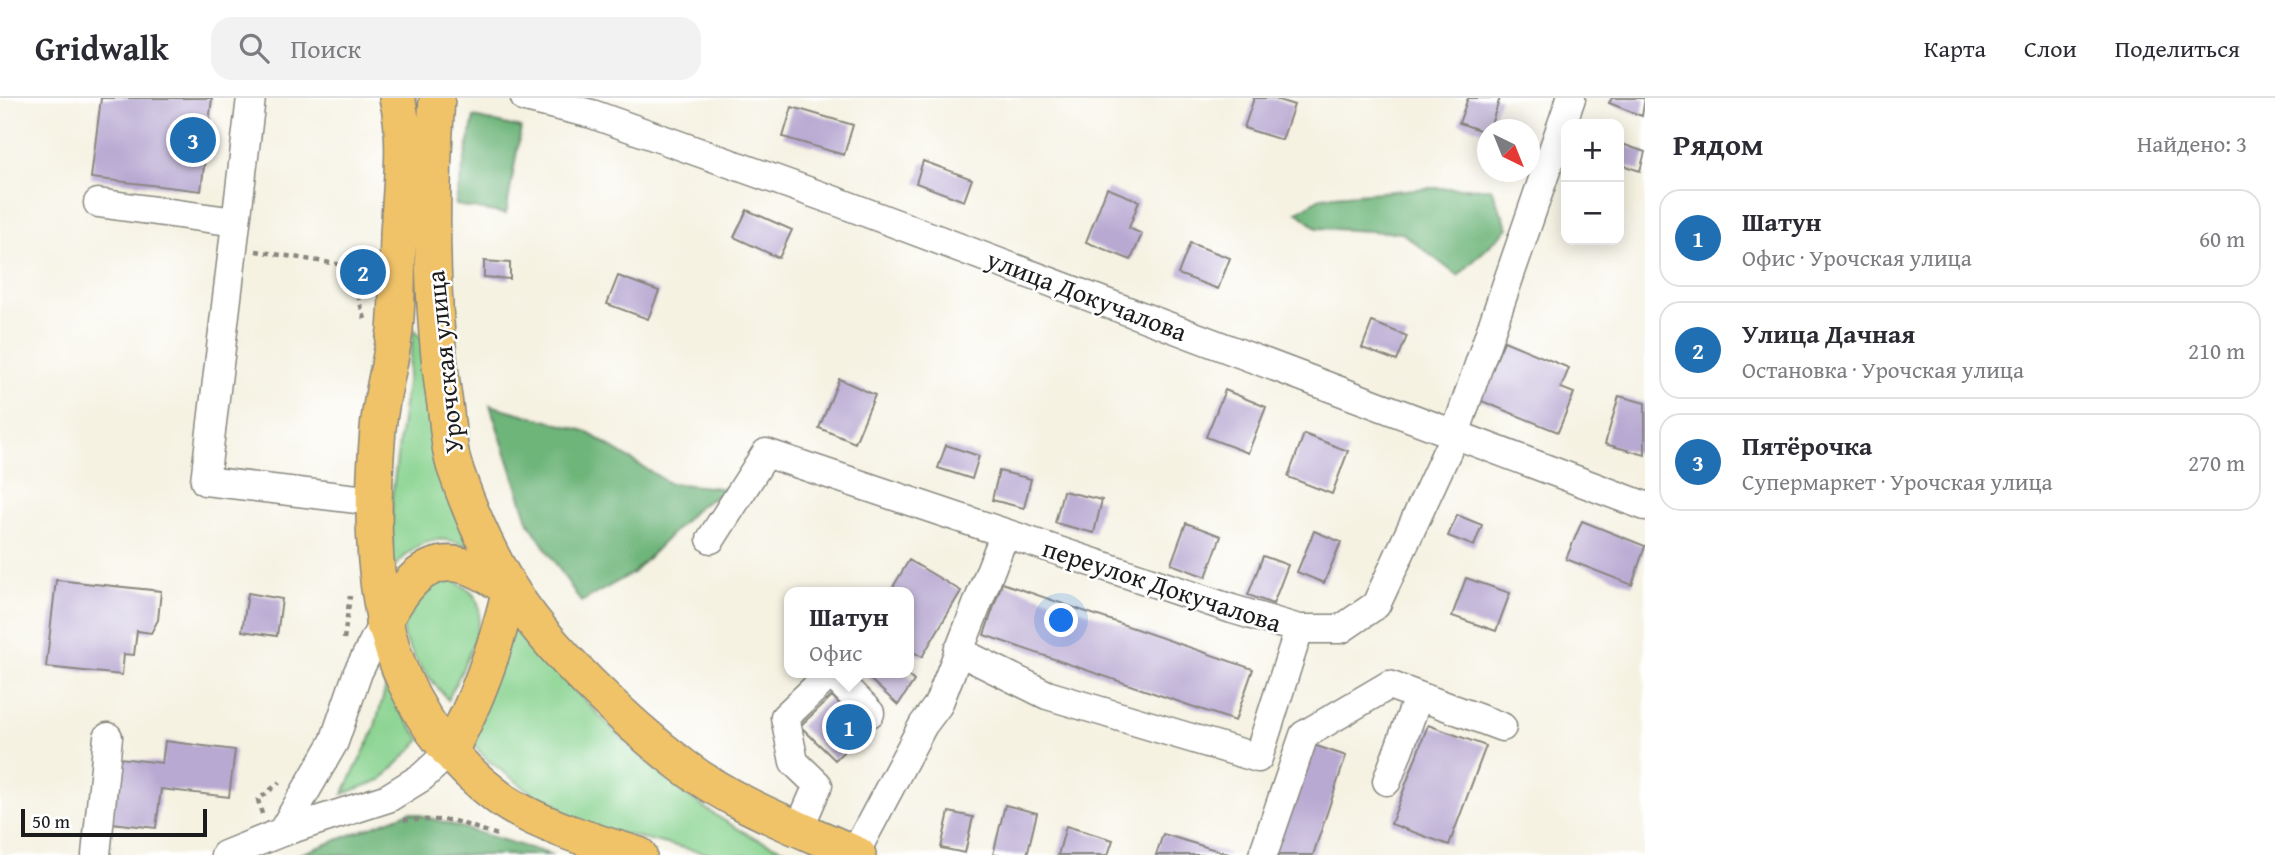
<!DOCTYPE html>
<html lang="ru">
<meta charset="utf-8">
<style>
:root{--surface:#fff;--page:#f2f2f3;--text:#2b2b33;--muted:#7c7c81;--line:#e1e1e2;--accent:#1f6fb2}
body{margin:0;font-family:"Gentium Book Plus",serif;background:var(--page);color:var(--text)}
.controls{position:absolute;right:21px;top:21px;display:grid;overflow:hidden;border-radius:14px;box-shadow:0 4px 18px #0003}
.controls button{width:63px;height:63px;display:grid;place-items:center;padding:0;border:0;border-bottom:2px solid var(--line);background:var(--surface);color:var(--text);font:35px sans-serif}
.compass{position:absolute;left:1477px;top:21px;width:63px;height:63px;border-radius:50%;background:var(--surface);box-shadow:0 4px 18px #0003;rotate:137deg}
.scale{position:absolute;left:21px;bottom:18px;width:186px;box-sizing:border-box;padding-left:7px;border:4px solid #1c1c1c;border-top:0;font-size:19px;line-height:24px;white-space:nowrap;color:#1c1c1c;-webkit-text-stroke:5px #fff;paint-order:stroke}
.you{position:absolute;left:1062px;top:523px;width:24px;height:24px;margin:-18px;border:5px solid #fff;border-radius:50%;background:#1a73e8;box-shadow:0 0 0 10px #1a73e833}
.badge{display:grid;place-items:center;width:46px;height:46px;border-radius:50%;background:var(--accent);color:#fff;font-size:23px;font-weight:700}
.pin{position:absolute;translate:-50% -50%;border:4px solid #fff;box-shadow:0 2px 7px #0006}
.popup{position:absolute;left:784px;top:489px;width:130px;height:91px;box-sizing:border-box;display:grid;place-content:center;border-radius:14px;background:var(--surface);filter:drop-shadow(0 2px 5px #0005);font-size:23px;white-space:nowrap;color:var(--muted)}
.popup b{font-size:26px;color:var(--text)}
.popup::after{content:'';position:absolute;left:50%;top:100%;margin-left:-14px;border:14px solid transparent;border-top-color:var(--surface)}
.list{margin:0;padding:0;list-style:none}
h2{display:flex;justify-content:space-between;align-items:center;height:91px;margin:0;padding:0 28px;font-size:30px}
h2 small{font-size:23px;font-weight:400;color:var(--muted)}
.list li{display:grid;grid-template-columns:46px 1fr auto;gap:21px;align-items:center;box-sizing:border-box;height:98px;margin:0 14px 14px;padding:0 14px;border:2px solid var(--line);border-radius:21px}
.list b{display:block;font-size:26px;white-space:nowrap}
.list p{margin:0;font-size:23px;white-space:nowrap;color:var(--muted)}
.list em{font-size:23px;font-style:normal;color:var(--muted)}
.icon{flex:none;width:38px;height:38px;fill:none;stroke:currentColor;stroke-width:2;stroke-linecap:round;stroke-linejoin:round}
.map{position:relative;flex:none;width:1645px;height:757px;overflow:hidden}
header{display:flex;align-items:center;gap:42px;box-sizing:border-box;height:98px;padding:0 35px;background:var(--surface);border-bottom:2px solid var(--line)}
header strong{font-size:33px}
nav{display:flex;gap:38px;margin-inline-start:auto;font-size:24px}
.search{width:490px;height:63px;background:var(--page);display:flex;align-items:center;gap:18px;box-sizing:border-box;padding:0 24px;border-radius:21px;color:var(--muted);font-size:26px}
main{display:flex}
aside{flex:1;background:var(--surface)}
.map>svg:first-child{display:block}
</style>
<header>
<strong>Gridwalk</strong>
<div class="search"><svg class="icon" aria-label="search" viewBox="0 0 24 24"><circle cx="10" cy="10" r="6"/><path d="M15 15l6 6"/></svg>Поиск</div>
<nav><a>Карта</a><a>Слои</a><a>Поделиться</a></nav>
</header>
<main>
<div class="map">
<svg width="1645" height="757" viewBox="0 0 1645 757">
<rect width="100%" height="100%" fill="#fff"/>
<filter id="ink" filterUnits="userSpaceOnUse"><feTurbulence type="fractalNoise" baseFrequency=".0143" numOctaves="2"/><feDisplacementMap in="SourceGraphic" scale="14" xChannelSelector="R" yChannelSelector="G"/><feConvolveMatrix kernelMatrix="1 2 1 2 8 2 1 2 1" color-interpolation-filters="sRGB"/></filter>
<filter id="wash" filterUnits="userSpaceOnUse"><feTurbulence type="fractalNoise" baseFrequency=".00686" numOctaves="4" result="noise"/><feDisplacementMap in="SourceGraphic" scale="28" xChannelSelector="R" yChannelSelector="G"/><feGaussianBlur stdDeviation="1.57" result="paint"/><feColorMatrix in="noise" values="0 0 0 0 0 0 0 0 0 0 0 0 0 0 0 0 0 1.4 0 .05"/><feComposite in="paint" operator="in"/></filter>
<g filter="url(#wash)">
<rect width="100%" height="100%" fill="#f5f2e2"/>
<path fill="#89d390" stroke="#527856" stroke-width="2" d="M414,231l9,12 55,210c-40,-19 -54,-15 -85,17l-1,-72z
M452,481c9,6 20,11 25,21 11,24 -19,77 -29,100l-29,-35 -16,-29 1,-40 13,-12z
M513,525c72,77 141,161 236,212 15,8 33,13 50,20h-85l-129,-30 -40,-22 -60,-45 -16,-21z
M387,585l18,35 16,22 -40,40 -38,14 30,-61z"/>
<path fill="#6eb57a" stroke="#45684b" stroke-width="2" d="M474,19l47,11 -15,86 -51,-9z
M1428,90h63l17,40 -50,48 -56,-43 -85,-5 -20,-16 25,-15z
M490,307l95,26 84,52 61,6 -31,17 -66,67 -52,29 -52,-79z
M410,714l143,43h-255z"/>
<g id="blocks">
<path fill="#b8a9d2" d="M101,0h111l-11,93 -110,-13z
M1254,0h18l22,7 -12,35 -38,-12z
M1468,0h32l-12,35 -29,-10z
M1612,0h33l-3,18 -33,-13z
M792,9l61,18 -9,30 -61,-18z
M1619,45l26,9 -5,19 -21,-7z
M923,63l49,18 -8,22 -48,-18z
M1107,90l32,13 -10,27 13,6 -11,26 -45,-18z
M747,112l45,20 -13,28 -45,-21z
M1190,145l40,15 -12,31 -40,-15z
M484,163l26,2v16l-26,-2z
M618,178l41,15 -11,28 -41,-15z
M1372,224l35,14 -10,25 -35,-13z
M1504,243l65,27 -8,20 13,5 -16,39 -79,-32z
M839,281l36,16 -20,48 -36,-15z
M1225,292l41,17 -18,46 -42,-16z
M1619,298l26,7v52l-40,-11z
M1304,336l44,17 -16,43 -44,-17z
M946,347l33,11 -7,23 -34,-11z
M999,373l32,8 -7,29 -32,-8z
M1063,393l39,9 -8,33 -39,-10z
M1457,417l25,10 -8,21 -26,-10z
M1582,423l63,25 -13,39 -66,-26z
M1186,425l35,13 -15,41 -35,-13z
M1314,433l27,11 -17,41 -27,-11z
M1263,458l25,9 -15,39 -25,-9z
M909,462l52,31 -39,66 -14,-8v-57h-18z
M1466,480l44,15 -14,38 -44,-15z
M56,482l105,11 -3,29 -7,13 -14,-2 -3,24 -10,-1 -2,21 -76,-8z
M1002,485l251,86 -18,52 -251,-86z
M248,495l34,6 -5,37 -35,-5z
M863,575h42l9,8 -16,24z
M832,598l33,35 -30,29 -35,-34z
M1428,627l58,21 -37,99 -58,-21z
M165,643l70,9 -6,47 -68,-8 -5,39 -44,-5 8,-65 42,5z
M1305,644l41,14 -33,99h-45z
M1005,707l32,8 -10,42h-34z
M949,714l24,5 -8,36 -24,-5z
M1066,728l47,14 -5,15h-50z
M1163,736l66,20v1h-73z"/>
</g>
</g>
<g filter="url(#ink)">
<use href="#blocks" fill-opacity="0" stroke="#88877f" stroke-width="2"/>
<g fill="none" stroke-linecap="round" stroke-linejoin="round">
<defs>
<path id="minor" d="M251,0l-46,383 169,20
M525,0l67,16 249,89 804,303
M98,105l138,19
M711,441l55,-86 466,156 67,20h42l35,-24 79,-171 116,-336
M958,553l89,44 211,63 41,-129
M1387,683l31,-84
M798,733l20,-46 -24,-23 -9,-45 46,-44 39,40
M282,734l52,-90 24,-70 25,-49
M855,755l68,-128 15,-20 67,-172
M96,757l12,-118
M225,757l57,-23 106,-34 34,-21 27,-25
M1263,757l41,-120 85,-50 113,42"/>
<path id="major" d="M397,0c11,39 3,96 1,137 -1,32 0,64 -3,95 -4,33 -14,66 -17,99 -12,142 -3,275 120,368 34,26 100,46 141,58
M437,0c-7,102 -7,205 8,307 3,20 3,43 10,63 14,41 32,83 55,120 36,59 118,136 173,178 53,40 116,62 175,89
M383,525c18,-32 40,-69 83,-57 15,4 31,16 44,23 -14,59 -32,111 -61,163"/>
</defs>
<use href="#minor" stroke="#88877f" stroke-width="31"/>
<use href="#major" stroke="#88877f" stroke-width="38"/>
<path stroke="#88877f" stroke-width="4.5" stroke-dasharray="5 5" stroke-linecap="butt" d="M256,153l100,16
M365,221c-9,-29 -15,-44 2,-70
M344,541l6,-43
M262,716l-4,-14 22,-18
M404,722h47l50,16"/>
<use href="#minor" stroke="#fff" stroke-width="28"/>
<use href="#major" stroke="#f0c369" stroke-width="35"/>
</g>
</g>
<g text-anchor="middle" dominant-baseline="central" stroke-width="5" stroke-linejoin="round" paint-order="stroke">
<g font-size="26" fill="#1c1c1c" stroke="#fff">
<text transform="translate(1087 197) rotate(21)">улица Докучалова</text>
<text transform="translate(444 264) rotate(-96)">Урочская улица</text>
<text transform="translate(1162 487) rotate(18)">переулок Докучалова</text>
</g>
</g>
</svg>
<div class="controls">
<button>+</button>
<button>−</button>
</div>
<svg class="compass" viewBox="-18 -18 36 36"><path d="M0-13l5 13h-10z" fill="#e53935"/><path d="M0 13l5-13h-10z" fill="#7c7c81"/></svg>
<div class="scale">50 m</div>
<div class="you"></div>
<div class="pin badge" style="left:849px;top:629px">1</div>
<div class="popup"><b>Шатун</b>Офис</div>
<div class="pin badge" style="left:363px;top:174px">2</div>
<div class="pin badge" style="left:193px;top:42px">3</div>
</div>
<aside>
<h2>Рядом<small>Найдено: 3</small></h2>
<ul class="list">
<li><span class="badge">1</span><div><b>Шатун</b><p>Офис · Урочская улица</p></div><em>60 m</em></li>
<li><span class="badge">2</span><div><b>Улица Дачная</b><p>Остановка · Урочская улица</p></div><em>210 m</em></li>
<li><span class="badge">3</span><div><b>Пятёрочка</b><p>Супермаркет · Урочская улица</p></div><em>270 m</em></li>
</ul>
</aside>
</main>
